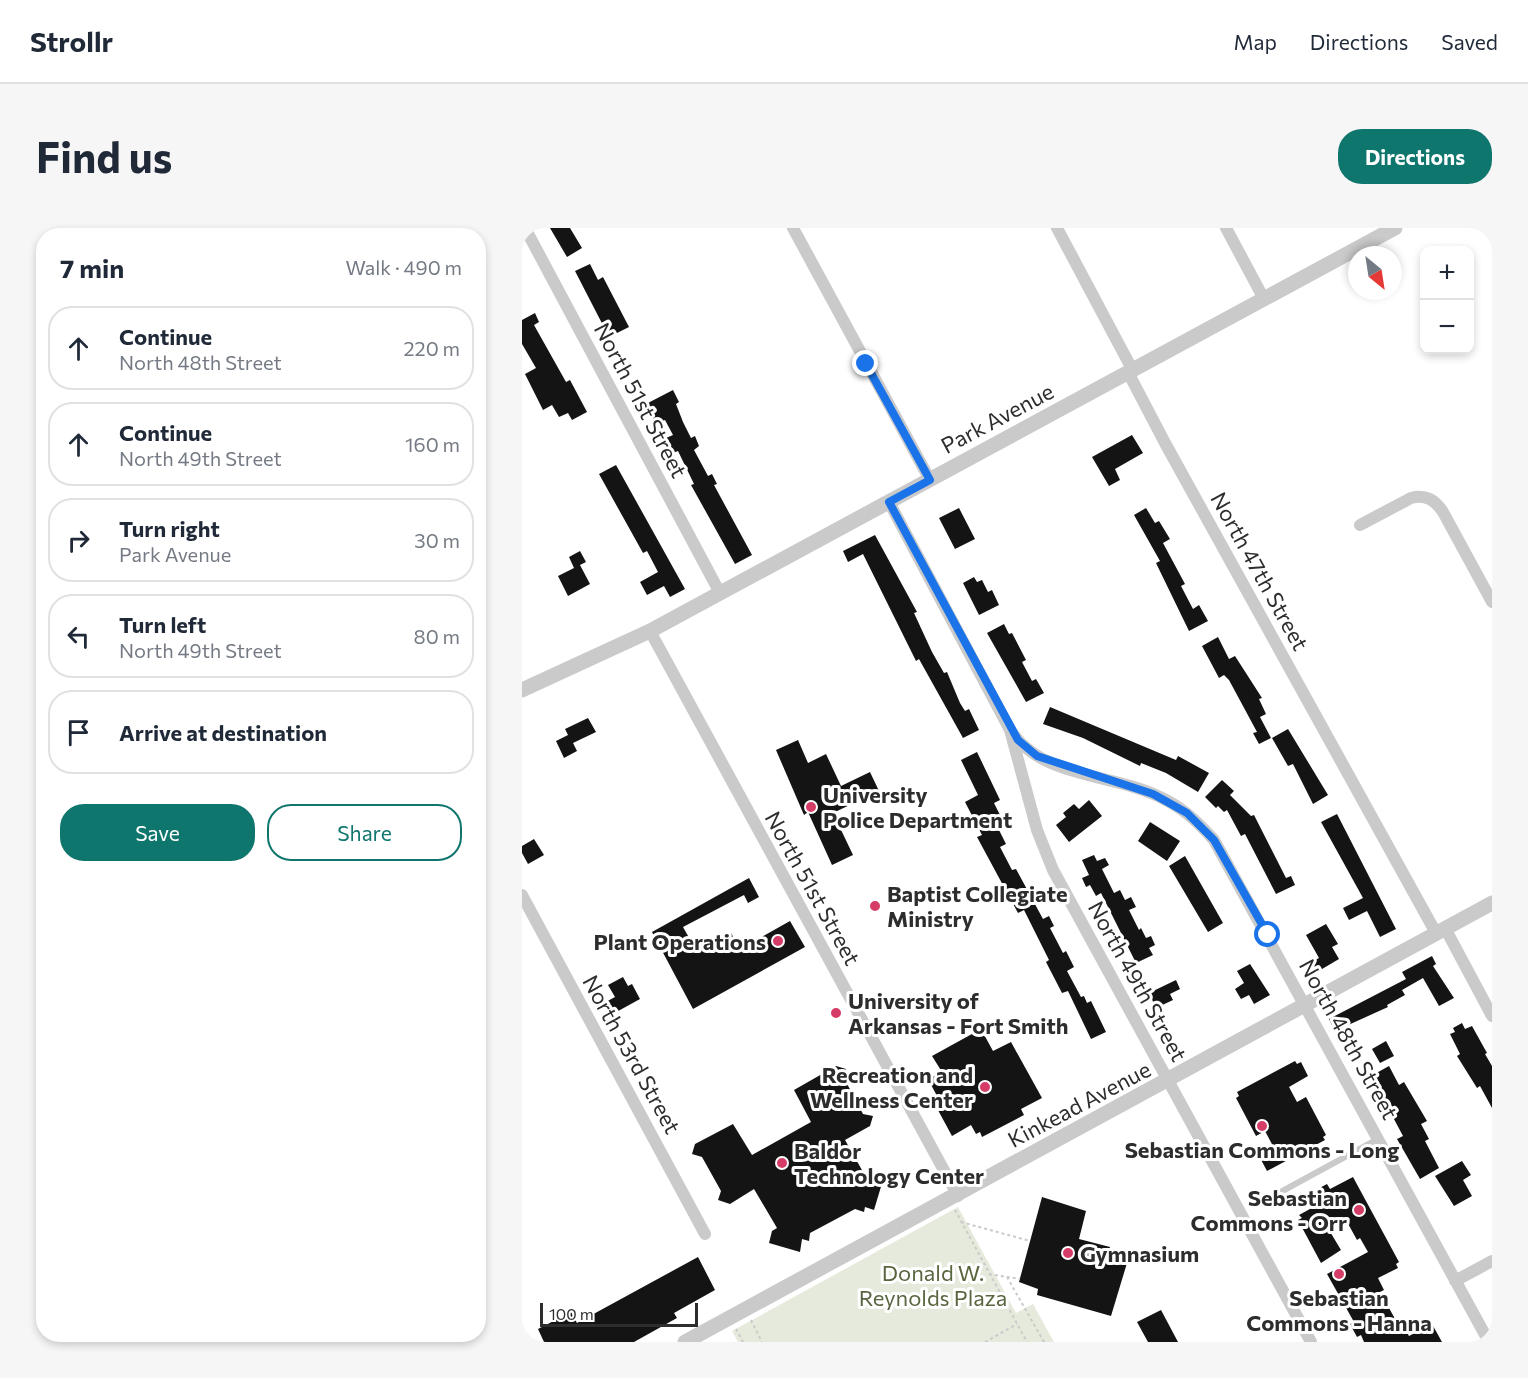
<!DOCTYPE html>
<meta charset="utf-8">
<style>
:root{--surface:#fff;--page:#f6f6f7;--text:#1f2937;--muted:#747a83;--line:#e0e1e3;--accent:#0f766e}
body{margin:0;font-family:Commissioner,sans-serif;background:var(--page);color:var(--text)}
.controls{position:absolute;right:18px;top:18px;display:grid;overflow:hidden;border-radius:12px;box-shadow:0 3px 9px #0003}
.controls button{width:54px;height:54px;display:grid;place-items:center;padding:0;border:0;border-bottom:2px solid var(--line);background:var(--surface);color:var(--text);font:30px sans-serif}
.compass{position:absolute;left:826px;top:18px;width:54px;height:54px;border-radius:50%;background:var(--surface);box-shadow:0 3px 9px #0003;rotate:150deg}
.scale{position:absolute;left:18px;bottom:15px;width:158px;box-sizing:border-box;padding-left:6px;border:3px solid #2d2d2d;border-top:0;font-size:16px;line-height:21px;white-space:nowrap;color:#2d2d2d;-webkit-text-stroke:4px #fff;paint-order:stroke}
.stop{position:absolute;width:18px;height:18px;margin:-14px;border:4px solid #1a73e8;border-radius:50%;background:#fff}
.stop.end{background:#1a73e8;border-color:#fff;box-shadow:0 2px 6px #0008}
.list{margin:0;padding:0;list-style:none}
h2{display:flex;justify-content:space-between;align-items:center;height:78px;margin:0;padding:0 24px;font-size:26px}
h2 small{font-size:20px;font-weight:400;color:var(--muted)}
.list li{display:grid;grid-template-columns:39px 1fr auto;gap:18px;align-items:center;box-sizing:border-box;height:84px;margin:0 12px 12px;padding:0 12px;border:2px solid var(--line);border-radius:24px}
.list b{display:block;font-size:22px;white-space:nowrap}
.list p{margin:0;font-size:20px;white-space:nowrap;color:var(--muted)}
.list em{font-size:20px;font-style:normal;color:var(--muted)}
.actions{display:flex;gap:12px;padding:18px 24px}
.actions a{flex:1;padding:14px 0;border:2px solid var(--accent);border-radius:24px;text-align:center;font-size:21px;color:var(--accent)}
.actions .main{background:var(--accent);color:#fff}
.icon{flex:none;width:33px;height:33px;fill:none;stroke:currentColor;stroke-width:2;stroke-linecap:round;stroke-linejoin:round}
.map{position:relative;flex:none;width:970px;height:1114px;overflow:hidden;border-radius:24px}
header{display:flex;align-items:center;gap:36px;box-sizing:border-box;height:84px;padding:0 30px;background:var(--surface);border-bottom:2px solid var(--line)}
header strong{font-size:28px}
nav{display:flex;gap:33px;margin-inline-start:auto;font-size:21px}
.intro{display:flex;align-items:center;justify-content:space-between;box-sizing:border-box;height:144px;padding:0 36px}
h1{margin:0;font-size:42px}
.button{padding:15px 27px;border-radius:24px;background:var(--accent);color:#fff;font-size:21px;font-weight:700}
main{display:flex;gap:36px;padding:0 36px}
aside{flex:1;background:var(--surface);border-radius:24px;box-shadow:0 3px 9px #0003}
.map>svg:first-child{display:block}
</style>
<header>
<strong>Strollr</strong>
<nav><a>Map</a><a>Directions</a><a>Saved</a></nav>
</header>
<div class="intro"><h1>Find us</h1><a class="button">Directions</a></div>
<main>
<aside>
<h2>7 min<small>Walk · 490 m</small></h2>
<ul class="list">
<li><svg class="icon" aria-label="ahead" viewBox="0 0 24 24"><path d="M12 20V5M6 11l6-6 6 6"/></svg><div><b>Continue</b><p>North 48th Street</p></div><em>220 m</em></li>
<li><svg class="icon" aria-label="ahead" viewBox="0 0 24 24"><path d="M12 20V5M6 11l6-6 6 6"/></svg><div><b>Continue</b><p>North 49th Street</p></div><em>160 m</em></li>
<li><svg class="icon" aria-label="right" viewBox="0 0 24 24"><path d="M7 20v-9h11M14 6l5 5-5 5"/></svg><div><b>Turn right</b><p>Park Avenue</p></div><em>30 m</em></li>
<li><svg class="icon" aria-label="left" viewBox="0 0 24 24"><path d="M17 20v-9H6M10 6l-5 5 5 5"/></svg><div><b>Turn left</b><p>North 49th Street</p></div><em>80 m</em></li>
<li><svg class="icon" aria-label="arrive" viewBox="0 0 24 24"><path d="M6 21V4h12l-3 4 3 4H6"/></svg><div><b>Arrive at destination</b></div></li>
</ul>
<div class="actions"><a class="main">Save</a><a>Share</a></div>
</aside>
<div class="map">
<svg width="970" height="1114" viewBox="0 0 970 1114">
<rect width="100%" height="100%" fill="#fff"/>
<path fill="#e6eadc" d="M436,979l58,106 17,-9 21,38h-316l-6,-11z"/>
<path fill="#141414" d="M28,0h20l12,20 -15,9z
M68,36l8,16 5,-3 26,50 -20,10 -34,-66z
M13,85l4,9 -5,3 32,57 4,-2 17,32 -15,8 -4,-7 -9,4 -7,-12 -9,5 -18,-36 11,-6 -14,-24v-24z
M151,162l6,12 -3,2 7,18 8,16 4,-2 4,10 -5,4 14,26 4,-2 5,10 -3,1 38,70 -17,9 -44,-79 3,-1 -16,-33 -5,2 -7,-15 7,-3 -8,-15 -9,4 -10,-20z
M610,207l11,18 -28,16 5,11 -11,6 -17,-29z
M94,237l69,124 -15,8 -6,-11 -17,9 -7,-13 18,-10 -11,-21 -4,2 -44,-79z
M437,280l16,31 -20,10 -16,-31z
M624,280l9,15 4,-2 11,18 -7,4 22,41 -4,2 12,23 6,-4 9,16 -19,10 -33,-68 4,-2 -26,-46z
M353,307l42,77 -3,1 18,39 12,21 3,-1 13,31 5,8 4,-2 10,21 -16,8 -44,-79 -3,2 -53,-107 -15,8 -5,-11z
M58,323l6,11 -6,3 10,19 -22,12 -10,-20 16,-8 -5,-11z
M452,349l3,5 5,-2 6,12 4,-2 7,15 -20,10 -16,-32z
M482,396l5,10 3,-1 14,27 -4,2 10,19 4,-2 8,14 -18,9 -39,-69z
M696,409l11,22 6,-3 27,42 -3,1 7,15 -6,3 11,21 -12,6 -6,-11 4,-1 -28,-52 -5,-5 -5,3 -17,-32z
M528,479l126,53 2,-4 31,17 -11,19 -32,-19 -25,-10 -1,3 -57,-28 -40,-14z
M66,490l8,14 -23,11 4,8 -13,7 -8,-17 12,-6 -3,-6z
M766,501l40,66 -15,9 -20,-40 -5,2 -16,-28z
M276,512l10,23 18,-9 15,32 29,-14 9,19 -46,22 20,42 -21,10 -24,-53 -4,3 -28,-65z
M455,524l23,48 -6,3 7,14 -7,3 12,24 -6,3 12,23 4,-1 27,50 6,-3 5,10 -4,2 13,25 3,-2 8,16 -7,4 14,26 3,-1 3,7 4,-2 15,31 -15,7 -23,-48 -6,2 -16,-31 3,-2 -25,-50 -6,3 -41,-76 5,-2 -17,-33 13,-7 -17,-35z
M700,552l12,11 -4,4 21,21 3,-1 32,63 5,-2 4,9 -19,9 -31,-60 -4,2 -14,-26 -3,2 -6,-6 -2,2 -11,-11z
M567,572l13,16 -33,26 -13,-17 10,-8 -3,-4 11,-9 5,5z
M815,586l59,115 -16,8 -13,-26 -18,9 -6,-12 20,-10 -42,-76z
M628,594l30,19 -13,20 -29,-20z
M12,611l10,16 -16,9 -6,-11v-7z
M572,627l3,6 8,-3 4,7 -7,4 12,24 6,-3 5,10 6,-3 5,10 -7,3 10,20 2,-2 5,10 5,-2 4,9 -6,3 4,7 -17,8 -35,-70 -5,3 -6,-11 -4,2 -4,-9 7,-3 -7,-15z
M663,628l38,67 -15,9 -39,-66z
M227,650l10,19 -11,6 -4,-8 -61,32 14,25 34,-19 9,16 50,-28 15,26 -112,62 -41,-77z
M804,696l12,20 -6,3 7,12 -22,13 -6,-10 8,-4 -13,-23z
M910,728l4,8 -3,2 21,32 -15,8 -16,-28 -21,12 3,5 -18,10 1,2 -53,24 -6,-12 77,-40 -4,-7z
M728,736l20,31 -16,9 -5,-9 -8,4 -6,-10 9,-6 -7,-12z
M101,749l5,9 4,-2 8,15 -29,16 -7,-12 11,-6 -7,-12z
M654,752l4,9 -10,5 3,6 -17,8 -7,-15z
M940,795l3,6 7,-3 15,27 -2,1 7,12v42l-12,-22 -3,2 -20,-32 3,-2 -10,-20 5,-2 -2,-4z
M459,801l12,22 18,-9 31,56 -21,11 3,6 -42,22 -2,-5 -4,2 -5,-9 -19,11 -20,-37 5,-3 -9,-17 14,-7 -10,-16z
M864,813l8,15 -14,7 -8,-14z
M773,833l2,3 4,-2 7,14 -19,11 8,15 9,-5 20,38 -3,2 2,3 -58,31 -9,-17 15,-8 -8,-15 -9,5 -20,-38 3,-2 -2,-4z
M314,838l10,3 -2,9 19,36 10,2 -3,10 -25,14 22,39 5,-3 11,4 -9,30 -9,-3 -1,5 -9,-3 -45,24 -1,8 -7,-2 -2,13 -31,-9 3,-12 5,-3 -23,-39 -24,15 -12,-4 3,-9 -19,-34 -10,-3 3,-10 38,-20 19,31 59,-33 -17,-32z
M867,838l10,19 5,-3 23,39 -6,3 8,15 -4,2 14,27 -19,11 -23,-40 6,-3 -32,-60z
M940,933l9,14 -8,5 9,16 -18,10 -19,-30z
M831,949l46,85 -3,2 2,4 -20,10 6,12 -4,2 23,41 3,-2 3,5 23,-12 10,18h-78l-3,-7 -4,2 -7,-13 4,-2 -27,-48 41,-22 -8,-14 -3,2 -11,-20 -17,10 12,20 -20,13 -23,-43 4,-2 -3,-3 20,-11 -7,-12 15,-8 3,5z
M520,969l44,14 -7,28 31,8 -3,11 20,5 -16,53 -74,-21 1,-6 -19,-7z
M176,1029l17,33 -41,23 3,5 -43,24h-90l-6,-13 33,-17 6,11z
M639,1082l17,32h-30l-11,-20z"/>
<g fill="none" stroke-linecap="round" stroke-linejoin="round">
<path stroke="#cacaca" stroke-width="2" stroke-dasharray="3 3" stroke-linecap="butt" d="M433,982l72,132
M439,994l69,19
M467,1046l31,5
M485,1049l37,65
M229,1092l11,22
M214,1101l7,13
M463,1114l32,-18"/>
<path stroke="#cacaca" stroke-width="6" d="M742,973l114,-62"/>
<path stroke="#cacaca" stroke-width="12" d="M3,0l195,365
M271,0l137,252
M535,0l75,141 -1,9 34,65 271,490
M704,0l38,71
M367,274l121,228 27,100 16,40 258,472
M838,297l51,-27c15,-4 24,2 32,14l49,90
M128,403l308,565
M491,506c32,44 101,40 147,63 22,10 38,25 54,43l275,502
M0,667l183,339
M923,700l47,88
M933,1053l37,-20"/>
<path stroke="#cacaca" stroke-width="15" d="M0,462l128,-59 745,-403
M163,1114l807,-439"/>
</g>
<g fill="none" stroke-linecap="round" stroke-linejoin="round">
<path stroke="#1a73e8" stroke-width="8" d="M344,136l64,116 -41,22 129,238 19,16 116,38 34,19 27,27 54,95"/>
</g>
<g fill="#d63d66" stroke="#fff" stroke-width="2">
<circle cx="289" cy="579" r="6"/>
<circle cx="353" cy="678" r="6"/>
<circle cx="256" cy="713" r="6"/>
<circle cx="314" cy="785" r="6"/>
<circle cx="463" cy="859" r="6"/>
<circle cx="740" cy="898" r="6"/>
<circle cx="260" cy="935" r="6"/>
<circle cx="837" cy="982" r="6"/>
<circle cx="546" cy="1025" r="6"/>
<circle cx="817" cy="1046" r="6"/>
</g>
<g text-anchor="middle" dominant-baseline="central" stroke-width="6" stroke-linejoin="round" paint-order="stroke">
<g font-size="22" fill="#2d2d2d" stroke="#fff">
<text transform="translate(119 172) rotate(62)">North 51st Street</text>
<text transform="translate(475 190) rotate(-28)">Park Avenue</text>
<text transform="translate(738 343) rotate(61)">North 47th Street</text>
<text transform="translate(291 660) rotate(61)">North 51st Street</text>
<text transform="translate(616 753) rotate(61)">North 49th Street</text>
<text transform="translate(827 811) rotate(61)">North 48th Street</text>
<text transform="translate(110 826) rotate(61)">North 53rd Street</text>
<text transform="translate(557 876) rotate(-28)">Kinkead Avenue</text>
</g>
<g font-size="22" font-weight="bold" fill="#2d2d2d" stroke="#fff" text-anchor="start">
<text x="301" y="566">University<tspan x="301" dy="25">Police Department</tspan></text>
<text x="365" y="665">Baptist Collegiate<tspan x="365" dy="25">Ministry</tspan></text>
<text x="244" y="713" text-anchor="end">Plant Operations</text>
<text x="326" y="772">University of<tspan x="326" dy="25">Arkansas - Fort Smith</tspan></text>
<text x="451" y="846" text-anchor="end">Recreation and<tspan x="451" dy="25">Wellness Center</tspan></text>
<text x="740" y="921" text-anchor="middle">Sebastian Commons - Long</text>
<text x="272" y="922">Baldor<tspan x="272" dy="25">Technology Center</tspan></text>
<text x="825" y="969" text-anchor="end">Sebastian<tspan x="825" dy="25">Commons - Orr</tspan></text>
<text x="558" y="1025">Gymnasium</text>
<text x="817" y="1069" text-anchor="middle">Sebastian<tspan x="817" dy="25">Commons - Hanna</tspan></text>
</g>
<g font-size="22" fill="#58653f" stroke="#fff">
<text x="411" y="1044">Donald W.<tspan x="411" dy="25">Reynolds Plaza</tspan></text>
</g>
</g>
</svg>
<div class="controls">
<button>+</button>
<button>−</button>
</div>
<svg class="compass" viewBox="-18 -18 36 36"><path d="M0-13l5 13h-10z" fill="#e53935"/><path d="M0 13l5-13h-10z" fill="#747a83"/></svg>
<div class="scale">100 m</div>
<div class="stop" style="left:746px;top:707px"></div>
<div class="stop end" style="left:344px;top:136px"></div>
</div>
</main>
